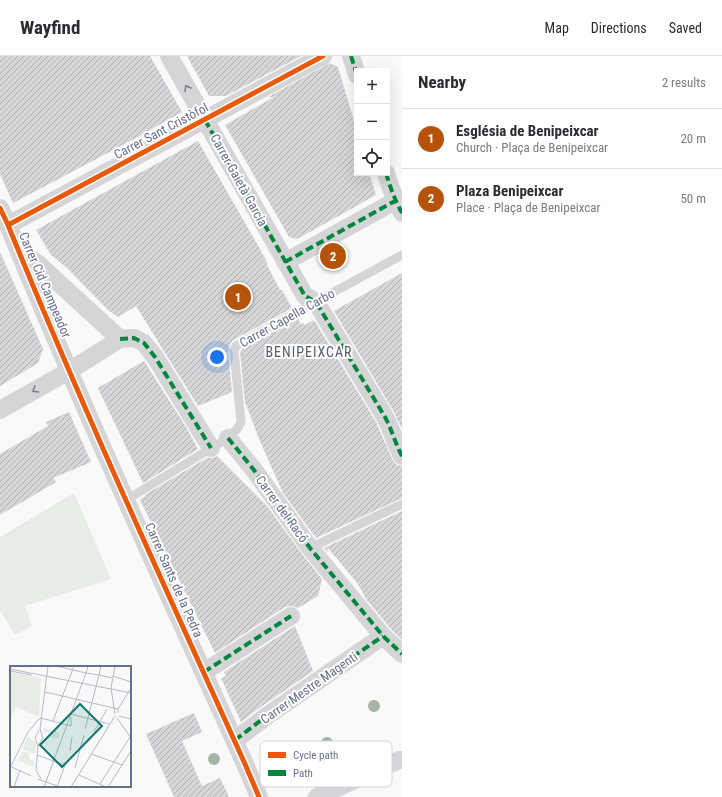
<!DOCTYPE html>
<meta charset="utf-8">
<style>
:root{--surface:#fff;--page:#f2f2f3;--text:#2b2b33;--muted:#7c7c81;--line:#e1e1e2;--accent:#b45309}
body{margin:0;font-family:"Roboto Condensed",sans-serif;background:var(--page);color:var(--text)}
.controls{position:absolute;right:12px;top:12px;display:grid;overflow:hidden;border-radius:0px;box-shadow:0 4px 16px #0002}
.controls button{width:36px;height:36px;display:grid;place-items:center;padding:0;border:0;border-bottom:1px solid var(--line);background:var(--surface);color:var(--text);font:20px sans-serif}
.you{position:absolute;left:217px;top:301px;width:14px;height:14px;margin:-10px;border:3px solid #fff;border-radius:50%;background:#1a73e8;box-shadow:0 0 0 6px #1a73e833}
.badge{display:grid;place-items:center;width:26px;height:26px;border-radius:50%;background:var(--accent);color:#fff;font-size:13px;font-weight:700}
.pin{position:absolute;translate:-50% -50%;border:2px solid #fff;box-shadow:0 1px 4px #0006}
.list{margin:0;padding:0;list-style:none}
h2{display:flex;justify-content:space-between;align-items:center;height:52px;margin:0;padding:0 16px;font-size:17px}
h2 small{font-size:13px;font-weight:400;color:var(--muted)}
.list li{display:grid;grid-template-columns:26px 1fr auto;gap:12px;align-items:center;box-sizing:border-box;height:60px;padding:0 16px;border-top:1px solid var(--line)}
.list b{display:block;font-size:15px;white-space:nowrap}
.list p{margin:0;font-size:13px;white-space:nowrap;color:var(--muted)}
.list em{font-size:13px;font-style:normal;color:var(--muted)}
.icon{flex:none;width:22px;height:22px;fill:none;stroke:currentColor;stroke-width:2;stroke-linecap:round;stroke-linejoin:round}
.map{position:relative;flex:none;width:402px;height:741px;overflow:hidden}
header{display:flex;align-items:center;gap:24px;box-sizing:border-box;height:56px;padding:0 20px;background:var(--surface);border-bottom:1px solid var(--line)}
header strong{font-size:19px}
nav{display:flex;gap:22px;margin-inline-start:auto;font-size:14px}
main{display:flex}
aside{flex:1;background:var(--surface)}
.map>svg:first-child{display:block}
</style>
<header>
<strong>Wayfind</strong>
<nav><a>Map</a><a>Directions</a><a>Saved</a></nav>
</header>
<main>
<div class="map">
<svg width="402" height="741" viewBox="0 0 402 741">
<defs>
<pattern id="building-hatch" width="6" height="6" patternUnits="userSpaceOnUse"><rect width="6" height="6" fill="#d6d6d8"/><path d="M-1 1l2-2M0 6l6-6M5 7l2-2" fill="none" stroke="#b1b2b5"/></pattern>
</defs>
<rect width="100%" height="100%" fill="#f9f9f9"/>
<path fill="#e7ece7" d="M74,437l37,86 -86,27 7,20 -17,9 -15,-25v-73z"/>
<path fill="url(#building-hatch)" d="M0,0h150l32,56 -46,26 -123,65 -13,-29z
M187,0h114l-75,40h-17z
M330,7l8,4 19,64v42h12l7,22 -79,44 -8,-2 -64,-112 49,-28h-6z
M198,85l62,108 7,13v3l13,25h2l10,18 -55,30 -5,3 -2,3 -2,8 4,40 -34,14 -62,-100 -18,11 -10,-7 -41,-42 -16,-13 -15,-25z
M0,196l43,97 -5,14 -38,23z
M402,217v156l-8,-17 -60,-101z
M298,262l3,7 2,-2 2,2 9,-5 62,102 17,39 4,4 5,1v32l-86,40 -33,-45 -24,-54 -14,-37 -5,-50 3,-4z
M144,305l42,66 12,22 -55,34 -45,-95z
M69,356l22,50 -38,16 3,4 -56,33v-61l48,-28 -2,-4z
M217,400l50,50 35,48 20,25 -4,17 -20,12 -3,-1 -4,-1 -6,1 -70,46 -75,-153 8,-7 59,-35h5z
M402,455v129l-11,-11 -25,-30 -8,-15 -30,-36 -1,4 -3,-4z
M295,570l18,45 -51,35 -21,16 -20,-44 5,-2 -2,-4z
M194,657l8,19 -20,9 20,45 18,-8 9,19h-55l-28,-63z"/>
<g fill="none" stroke-linecap="round" stroke-linejoin="round">
<path stroke="#d5d5d7" stroke-width="9" d="M126,444l102,-62 10,-10 3,-6 -7,-71 2,-5 4,-3 162,-88
M310,492l92,-44"/>
<path stroke="#d5d5d7" stroke-width="18" d="M169,0l136,240 11,6 69,115c7,13 10,26 17,39
M351,0l6,19
M386,117c4,14 9,27 16,40
M0,152l8,17c74,182 156,360 237,539l14,33
M8,169l315,-169
M285,206l110,-61
M120,283l14,-1 10,5 11,14 56,91
M0,354l69,-39 51,-32 -83,-76 -18,-12
M228,382l26,32 56,78 73,88 19,18
M204,616l87,-56
M235,684l33,-25 115,-79
M317,741l82,-37h3"/>
<path stroke="#00873e" stroke-width="4" stroke-dasharray="8 4" stroke-linecap="butt" d="M351,0l6,19
M205,64l100,176 11,6 69,115c7,13 10,26 17,39
M386,117c4,14 9,27 16,40
M285,206l110,-61
M120,283l14,-1 10,5 11,14 56,91
M228,382l26,32 56,78 73,88 19,18
M204,616l87,-56
M235,684l33,-25 115,-79"/>
<defs>
<path id="cycleway" d="M0,152l8,17c74,182 156,360 237,539l14,33
M8,169l315,-169"/>
</defs>
<use href="#cycleway" stroke="#fff" stroke-width="8"/>
<use href="#cycleway" stroke="#e8590c" stroke-width="5"/>
</g>
<g fill="#a6b4a8">
<circle cx="374" cy="650" r="6"/>
<circle cx="327" cy="687" r="6"/>
<circle cx="214" cy="703" r="6"/>
</g>
<defs><path id="oneway-chevron" d="M-2-3.5L2.5 0L-2 3.5" fill="none" stroke-width="1.6" stroke-linecap="round" stroke-linejoin="round"/></defs>
<g stroke="#787e96">
<use href="#oneway-chevron" transform="translate(187 32) rotate(-119)"/>
<use href="#oneway-chevron" transform="translate(35 334) rotate(150)"/>
</g>
<g text-anchor="middle" dominant-baseline="central" stroke-width="4" stroke-linejoin="round" paint-order="stroke">
<g font-size="13" fill="#686f8a" stroke="#fff">
<text transform="translate(161 75) rotate(-28)">Carrer Sant Cristòfol</text>
<text transform="translate(239 124) rotate(61)">Carrer Gaietà Garcia</text>
<text transform="translate(45 229) rotate(67)">Carrer Cid Campeador</text>
<text transform="translate(287 262) rotate(-29)">Carrer Capella Carbo</text>
<text transform="translate(282 453) rotate(54)">Carrer del Racó</text>
<text transform="translate(174 524) rotate(66)">Carrer Sants de la Pedra</text>
<text transform="translate(309 632) rotate(-35)">Carrer Mestre Magenti</text>
</g>
<g font-size="14" letter-spacing="1" fill="#565c6f" stroke="#fff">
<text x="309" y="296">BENIPEIXCAR</text>
</g>
</g>
<g transform="translate(10 610)">
<rect width="121" height="121" fill="#f9f9f9"/>
<path d="M0,6l31,6 -2,39 -23,-10 -6,12zM33,62l17,4 -2,7 -9,-2 1,-4 -5,-1 -1,2zM18,71l8,6 -1,11 -13,-5zM13,85l6,2v6l5,2 -1,6 -15,-7z" fill="#e7ece7"/>
<path fill="none" stroke="#b6bac6" stroke-width="1" d="M78,0l-2,7 13,2 2,-9M105,0l-4,22 4,26M0,3l121,24M0,5l22,4M103,10l18,6M35,26l73,17M108,47v-4l13,-21M61,48l38,10M109,50l12,3M107,52l14,20M43,55l21,-55M75,63l14,-54 13,3M84,66l13,-23M28,80l-3,-8 4,-8M60,85l2,-14M81,88l31,11M27,89l28,10 -8,22M0,100l21,10M0,102l18,-36 10,-12 3,-2 30,8v-9M65,102l9,-33M69,109l27,12M28,113l22,8M31,113l-5,-9 2,-24 5,-8 -3,-9 8,-63M90,118l30,-47M4,121l6,-17M34,121l42,-114 -30,-7M61,121l44,-71M98,121l23,-36"/>
<path fill="#0f766e" fill-opacity="0.15" stroke="#0f766e" stroke-width="2" d="M70,38l22,22 -40,41 -22,-22z"/>
<rect width="121" height="121" fill="none" stroke="#686f8a" stroke-width="2"/>
</g>
<rect x="260" y="685" width="132" height="46" rx="6" fill="#fff" stroke="#d2d4dc" stroke-width="1"/>
<rect x="268" y="696" width="18" height="6" fill="#e8590c"/>
<rect x="268" y="714" width="18" height="6" fill="#00873e"/>
<g font-size="11" fill="#686f8a">
<text x="293" y="703">Cycle path</text>
<text x="293" y="721">Path</text>
</g>
</svg>
<div class="controls">
<button>+</button>
<button>−</button>
<button><svg class="icon" aria-label="locate" viewBox="0 0 24 24"><circle cx="12" cy="12" r="6"/><path d="M12 2v4M12 18v4M2 12h4M18 12h4"/></svg></button>
</div>
<div class="you"></div>
<div class="pin badge" style="left:238px;top:241px">1</div>
<div class="pin badge" style="left:333px;top:200px">2</div>
</div>
<aside>
<h2>Nearby<small>2 results</small></h2>
<ul class="list">
<li><span class="badge">1</span><div><b>Església de Benipeixcar</b><p>Church · Plaça de Benipeixcar</p></div><em>20 m</em></li>
<li><span class="badge">2</span><div><b>Plaza Benipeixcar</b><p>Place · Plaça de Benipeixcar</p></div><em>50 m</em></li>
</ul>
</aside>
</main>
